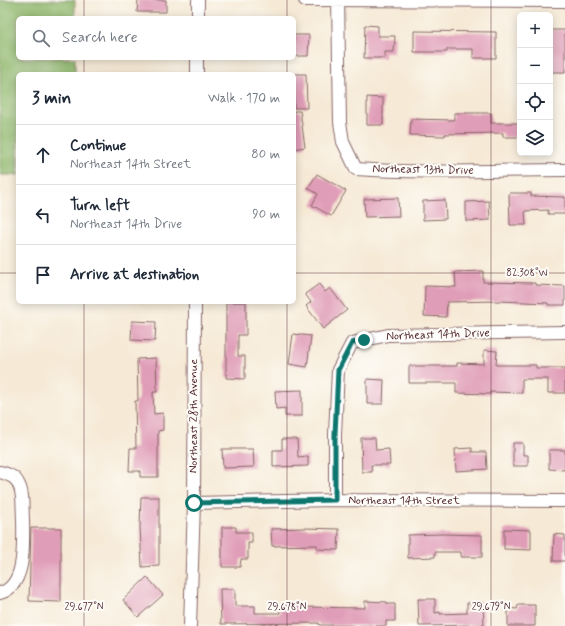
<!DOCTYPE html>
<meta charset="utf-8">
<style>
:root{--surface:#fff;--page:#f2f2f3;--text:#1f2937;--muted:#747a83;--line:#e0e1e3}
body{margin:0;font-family:Mynerve,sans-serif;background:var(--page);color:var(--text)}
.controls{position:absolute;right:12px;top:12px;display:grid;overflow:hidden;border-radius:6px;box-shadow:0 2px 10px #0003}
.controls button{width:36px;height:36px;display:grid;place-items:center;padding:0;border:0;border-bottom:1px solid var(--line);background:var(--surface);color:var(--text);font:20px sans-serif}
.stop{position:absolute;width:12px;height:12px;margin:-9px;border:3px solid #0f766e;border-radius:50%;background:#fff}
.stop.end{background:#0f766e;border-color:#fff;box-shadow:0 1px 4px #0008}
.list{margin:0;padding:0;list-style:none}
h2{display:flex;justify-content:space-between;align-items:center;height:52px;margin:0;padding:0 16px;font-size:17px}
h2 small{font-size:13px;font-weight:400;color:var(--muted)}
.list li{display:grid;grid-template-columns:26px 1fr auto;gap:12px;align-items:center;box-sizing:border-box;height:60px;padding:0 16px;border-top:1px solid var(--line)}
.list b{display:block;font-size:15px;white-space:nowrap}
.list p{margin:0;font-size:13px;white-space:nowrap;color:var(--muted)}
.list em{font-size:13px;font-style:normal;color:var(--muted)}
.icon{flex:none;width:22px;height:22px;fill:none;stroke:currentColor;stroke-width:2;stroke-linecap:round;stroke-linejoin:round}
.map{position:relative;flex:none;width:565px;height:626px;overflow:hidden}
.search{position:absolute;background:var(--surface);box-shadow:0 2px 10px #0003;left:16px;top:16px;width:280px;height:44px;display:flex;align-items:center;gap:10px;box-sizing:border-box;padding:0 14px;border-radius:6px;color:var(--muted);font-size:15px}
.panel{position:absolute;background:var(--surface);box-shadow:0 2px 10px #0003;left:16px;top:72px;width:280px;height:232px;border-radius:6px}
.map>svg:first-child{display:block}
</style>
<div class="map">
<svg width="565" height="626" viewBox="0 0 565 626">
<rect width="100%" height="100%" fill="#fdfcf7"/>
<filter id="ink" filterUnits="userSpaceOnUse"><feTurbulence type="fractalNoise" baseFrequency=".025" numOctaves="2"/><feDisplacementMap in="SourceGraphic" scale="8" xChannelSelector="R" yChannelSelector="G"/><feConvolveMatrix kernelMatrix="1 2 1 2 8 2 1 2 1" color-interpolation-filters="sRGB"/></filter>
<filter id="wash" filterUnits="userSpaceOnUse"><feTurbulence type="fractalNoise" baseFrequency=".012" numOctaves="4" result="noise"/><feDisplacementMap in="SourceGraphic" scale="16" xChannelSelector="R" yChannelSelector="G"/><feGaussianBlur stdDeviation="0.9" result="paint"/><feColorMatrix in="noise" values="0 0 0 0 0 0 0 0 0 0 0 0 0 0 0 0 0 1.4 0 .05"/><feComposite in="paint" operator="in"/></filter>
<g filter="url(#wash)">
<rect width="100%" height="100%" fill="#f6e9d5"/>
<path fill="#90b86d" stroke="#6d6c4c" d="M0,0h75v18h-57v40h57v16h-57v101h-18z"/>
<g id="blocks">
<path fill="#e09db7" d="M138,0h28v12h-29z
M365,25l13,1v10h17l-1,16h-9v6h-21z
M550,30h15v42h-15z
M414,31l82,1v26h-23v-9h-26v3h-33z
M294,35h15l-1,21h-14z
M294,74h12l1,34h-13z
M367,97l16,1v27h-16z
M294,111h6l5,36 -11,2z
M454,113h37v10h29v14h-17v-4l-58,1v2l-35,-1 1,-16 43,1z
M317,174l29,17 -15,25 -19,-11 6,-11 -10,-6z
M509,193h22v3l34,1v17h-17v-4l-23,1 1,14h-16z
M398,198l1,18 -34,1 -1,-18z
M445,200l1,19 -23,1v-19z
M489,201l1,19 -24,1v-19z
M483,271v11l52,1v2l30,1v19h-17v-2l-48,-2 -53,1 -1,15 -22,-1 1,-30 31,1 -1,-15z
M319,284l6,8 5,-4 17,22 -24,19 -17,-23 5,-4 -6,-8z
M226,302h20v33h-8v21h7v23l-19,-1z
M132,321l24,1 -1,19 -24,-1z
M293,334l18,2 -4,31 -18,-3z
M484,350l13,1 -1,14h40v3h29v25h-17v-14h-26v14l-32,-1v2l-34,-1v-10h-47v-17h48v-3l27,1z
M156,358l1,34h-4l1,22 9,-1v17l-5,1v46h-18v-6h-11l1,-23h6l-1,-47h3l-1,-42z
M367,379l17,1 -1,24h-16z
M302,390v26h-17v-8l-9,1 -1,-18z
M361,438h14l1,12 13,-1 1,16h-19l1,7h-10z
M282,439h15l1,18 10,-1v10l-35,1v-17h9z
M513,443h10v12h5v11h-15z
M472,448v4h14l1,17 -31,2 -1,-22z
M222,449h31l1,18 -31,1z
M549,450h16v20l-16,-1z
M141,497h18v69l-17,1 -2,-40z
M222,527h14v5h16v11h-4v16h-7l-1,8h-18z
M31,528h30v74l-32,-1z
M304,528l35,1 -1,21 -21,-1v-4l-45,1 -1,-17z
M504,529l27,1v20l-27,-1z
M442,534l40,1v22h-21v-5h-26v5l-27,1v-23z
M554,534l11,1v26h-12z
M147,577l16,18 -25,22 -15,-17z
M220,589h15v17h20v7h25v-8l22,-1v3l63,1v-7l22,1v2h8v17h-9v5l-67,-1v-2l-98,1z
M418,599h17v14l5,-1v2l27,-1v-10l16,-1 1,23 -65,1z
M518,605h17v21h-27v-18l9,1z"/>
</g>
</g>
<g filter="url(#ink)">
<use href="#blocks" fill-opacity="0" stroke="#866666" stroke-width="1"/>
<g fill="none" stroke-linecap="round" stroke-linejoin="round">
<defs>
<path id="minor" d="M305,0l260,1
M338,0l2,122 3,20 13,27c69,5 139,1 209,1
M198,18v-18
M197,74v-16
M0,472c7,2 15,4 18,11 6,10 4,24 5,36 0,22 4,67 -23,74
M335,500v-66l3,-64 14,-27 36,-8 177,-3
M194,503l141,-3 230,1
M190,626l4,-123 1,-201"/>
</defs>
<use href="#minor" stroke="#866666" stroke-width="14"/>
<use href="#minor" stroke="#fff" stroke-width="12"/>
</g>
</g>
<g fill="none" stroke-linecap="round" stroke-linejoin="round" filter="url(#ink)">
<path stroke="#0f766e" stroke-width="5" d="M194,503l141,-3v-66l3,-64 14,-27 12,-3"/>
</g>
<path fill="none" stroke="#4a1f2b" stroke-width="1" stroke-opacity="0.45" d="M84,0v18M287,0v18M491,0v626M84,58v16M287,58v16M0,273h18M294,273h271M84,302v324M287,302v324"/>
<g text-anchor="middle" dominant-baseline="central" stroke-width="4" stroke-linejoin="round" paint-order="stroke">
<g font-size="12" fill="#4a1f2b" stroke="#fdfcf7">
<text transform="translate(423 170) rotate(1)">Northeast 13th Drive</text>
<text transform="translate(438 335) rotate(-2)">Northeast 14th Drive</text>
<text transform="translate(194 416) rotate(-90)">Northeast 28th Avenue</text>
<text x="404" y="501">Northeast 14th Street</text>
</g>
</g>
<g font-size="10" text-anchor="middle" fill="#4a1f2b" stroke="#fdfcf7" stroke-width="4" stroke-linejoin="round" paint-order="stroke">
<text x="527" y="276">82.308°W</text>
<text x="84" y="610">29.677°N</text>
<text x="287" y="610">29.678°N</text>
<text x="491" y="610">29.679°N</text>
</g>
</svg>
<div class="controls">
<button>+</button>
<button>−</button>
<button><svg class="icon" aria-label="locate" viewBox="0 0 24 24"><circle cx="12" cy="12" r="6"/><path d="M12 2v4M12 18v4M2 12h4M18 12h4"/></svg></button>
<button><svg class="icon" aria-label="layers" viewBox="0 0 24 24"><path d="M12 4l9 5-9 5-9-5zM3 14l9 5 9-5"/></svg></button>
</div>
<div class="stop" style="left:194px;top:503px"></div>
<div class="stop end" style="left:364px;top:340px"></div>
<div class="search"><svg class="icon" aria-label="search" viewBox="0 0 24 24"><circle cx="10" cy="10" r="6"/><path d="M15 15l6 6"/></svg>Search here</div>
<section class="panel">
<h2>3 min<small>Walk · 170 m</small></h2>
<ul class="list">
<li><svg class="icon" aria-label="ahead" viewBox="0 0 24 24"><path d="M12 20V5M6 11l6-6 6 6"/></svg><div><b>Continue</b><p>Northeast 14th Street</p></div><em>80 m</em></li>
<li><svg class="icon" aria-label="left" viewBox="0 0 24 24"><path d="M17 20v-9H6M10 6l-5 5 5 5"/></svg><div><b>Turn left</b><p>Northeast 14th Drive</p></div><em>90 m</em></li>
<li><svg class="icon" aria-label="arrive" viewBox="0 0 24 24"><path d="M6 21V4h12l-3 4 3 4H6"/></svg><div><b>Arrive at destination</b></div></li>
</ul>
</section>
</div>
